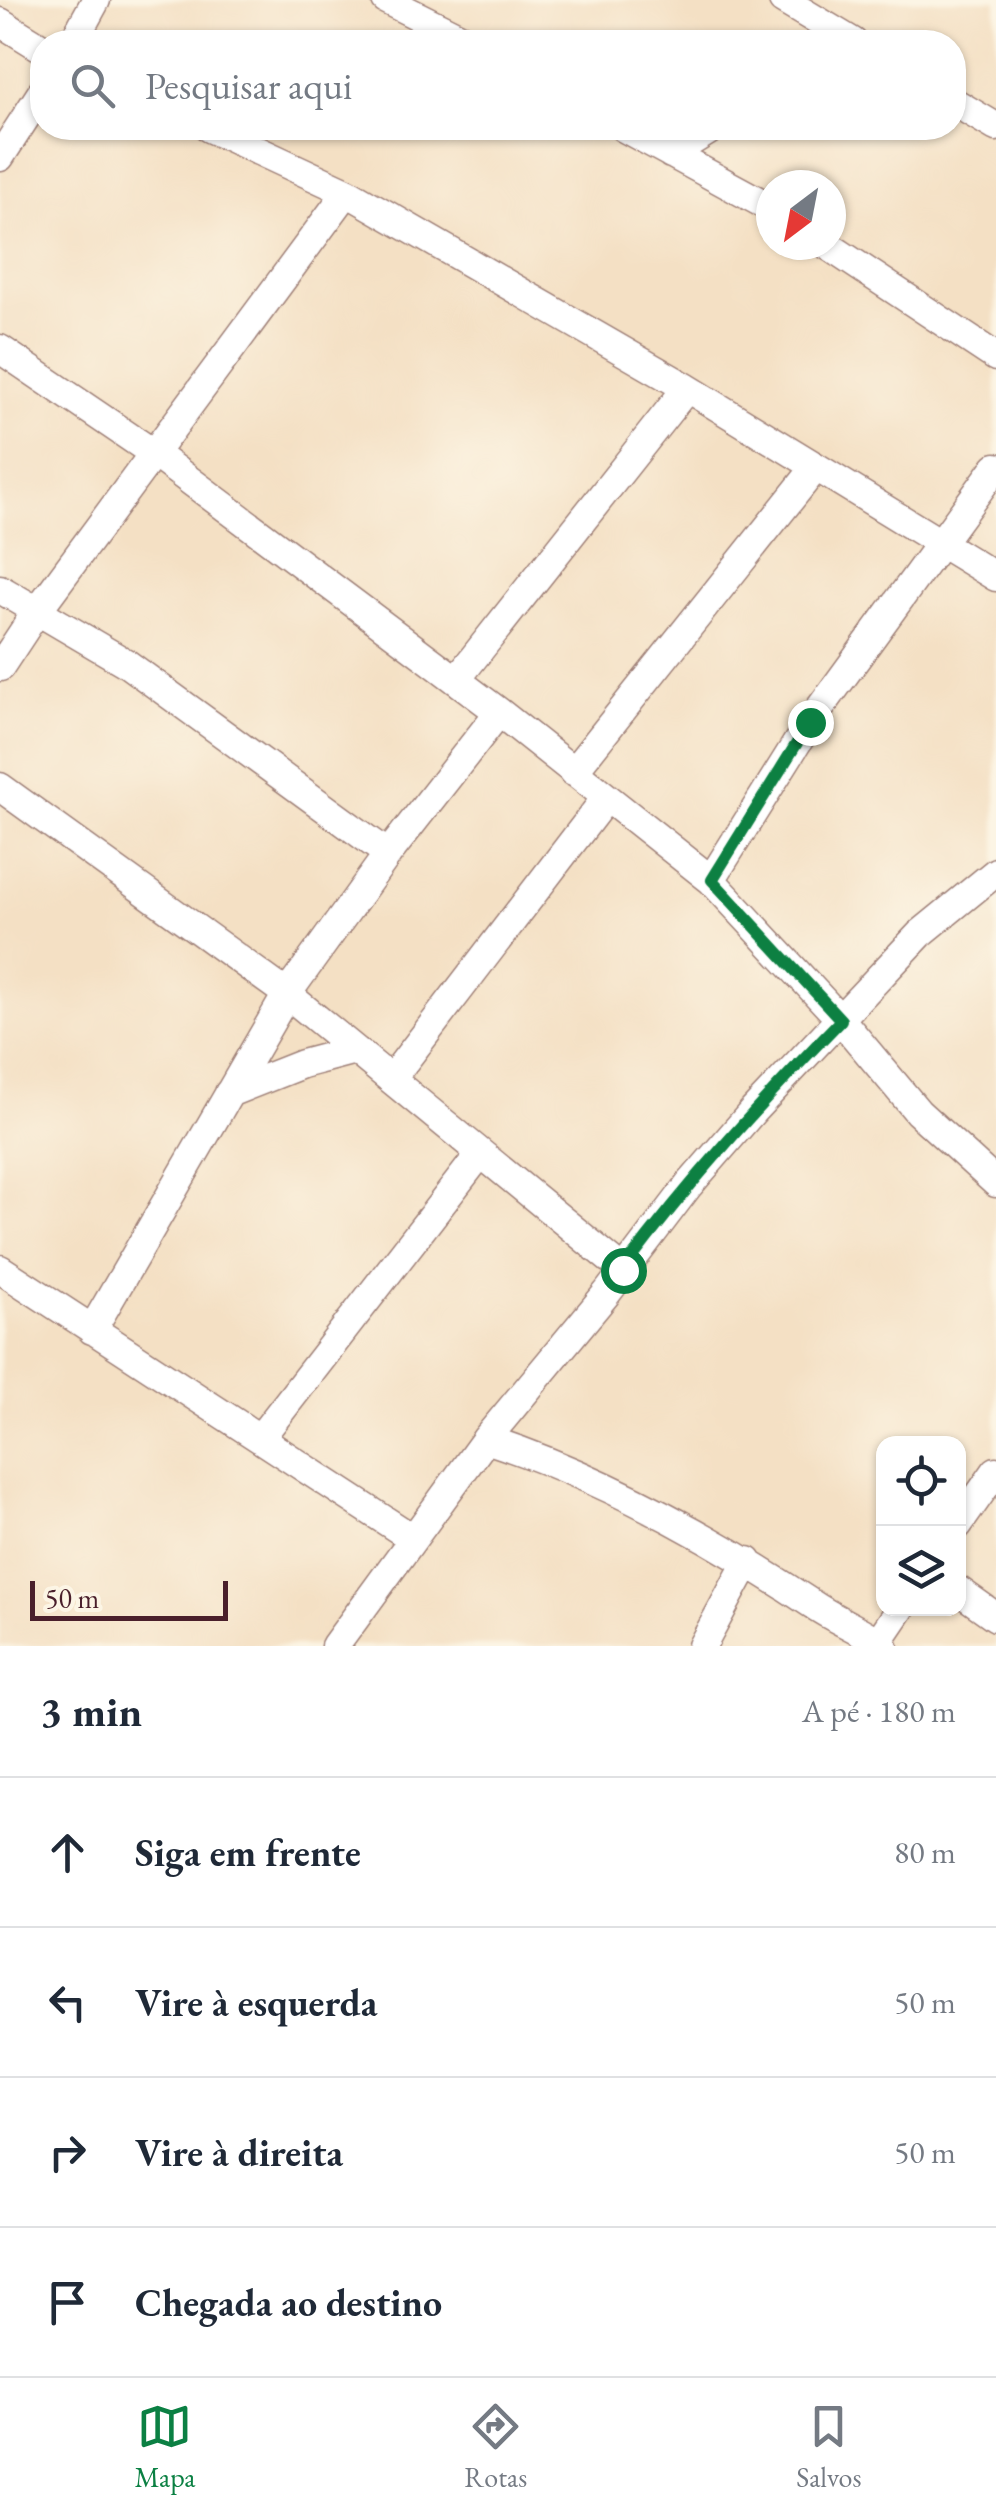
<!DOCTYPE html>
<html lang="pt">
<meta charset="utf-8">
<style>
:root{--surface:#fff;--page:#f6f6f7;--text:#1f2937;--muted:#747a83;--line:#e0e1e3;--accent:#0b8043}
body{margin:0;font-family:"EB Garamond",serif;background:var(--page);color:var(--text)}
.controls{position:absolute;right:30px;bottom:30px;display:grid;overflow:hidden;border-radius:20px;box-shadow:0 2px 8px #0004}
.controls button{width:90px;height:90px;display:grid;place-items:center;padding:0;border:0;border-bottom:2px solid var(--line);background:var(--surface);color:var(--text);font:50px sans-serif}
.compass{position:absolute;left:756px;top:170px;width:90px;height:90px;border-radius:50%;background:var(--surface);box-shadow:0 2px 8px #0004;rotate:212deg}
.scale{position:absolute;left:30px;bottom:25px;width:198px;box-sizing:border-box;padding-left:10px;border:5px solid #4a1f2b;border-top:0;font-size:28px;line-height:35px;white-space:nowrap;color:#4a1f2b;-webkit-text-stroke:8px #fcf5e5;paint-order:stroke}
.stop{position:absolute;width:30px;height:30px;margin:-22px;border:8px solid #0b8043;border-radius:50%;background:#fff}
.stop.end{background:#0b8043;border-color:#fff;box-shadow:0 2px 10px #0008}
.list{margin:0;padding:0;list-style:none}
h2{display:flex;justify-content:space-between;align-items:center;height:130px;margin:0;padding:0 40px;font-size:42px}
h2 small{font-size:32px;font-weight:400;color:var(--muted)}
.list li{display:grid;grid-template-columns:65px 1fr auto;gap:30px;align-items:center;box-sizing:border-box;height:150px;padding:0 40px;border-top:2px solid var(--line)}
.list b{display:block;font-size:38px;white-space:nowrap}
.list em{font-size:32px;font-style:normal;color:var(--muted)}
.icon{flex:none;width:55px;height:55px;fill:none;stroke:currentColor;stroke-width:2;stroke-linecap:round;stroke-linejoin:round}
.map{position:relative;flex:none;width:996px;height:1646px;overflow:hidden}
.search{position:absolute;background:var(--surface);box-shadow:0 2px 8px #0004;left:30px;right:30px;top:30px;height:110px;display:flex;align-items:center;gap:25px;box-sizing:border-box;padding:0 35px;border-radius:40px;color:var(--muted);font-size:38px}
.sheet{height:730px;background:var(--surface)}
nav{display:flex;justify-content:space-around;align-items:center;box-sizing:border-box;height:140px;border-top:2px solid var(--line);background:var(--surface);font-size:28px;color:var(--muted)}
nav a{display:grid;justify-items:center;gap:5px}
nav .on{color:var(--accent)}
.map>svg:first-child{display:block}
</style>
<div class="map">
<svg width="996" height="1646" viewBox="0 0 996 1646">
<rect width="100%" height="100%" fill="#fcf5e5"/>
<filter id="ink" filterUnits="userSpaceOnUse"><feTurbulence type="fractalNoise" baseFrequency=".01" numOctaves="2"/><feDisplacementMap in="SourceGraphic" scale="20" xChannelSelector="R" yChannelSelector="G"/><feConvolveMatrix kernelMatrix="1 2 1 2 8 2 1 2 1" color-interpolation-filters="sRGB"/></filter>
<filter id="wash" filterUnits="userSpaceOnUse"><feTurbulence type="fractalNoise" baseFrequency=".0048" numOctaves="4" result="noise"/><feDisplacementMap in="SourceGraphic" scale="40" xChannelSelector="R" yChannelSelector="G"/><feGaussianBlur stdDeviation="2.25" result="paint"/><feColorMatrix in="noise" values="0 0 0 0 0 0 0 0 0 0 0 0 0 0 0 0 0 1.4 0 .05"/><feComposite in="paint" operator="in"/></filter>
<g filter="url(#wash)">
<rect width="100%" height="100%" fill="#f4e0c4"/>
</g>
<g filter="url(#ink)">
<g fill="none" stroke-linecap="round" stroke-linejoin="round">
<defs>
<path id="street" d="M386,0l84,42
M783,0l70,42
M0,22l42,26
M73,42l23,-42
M954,102l42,25
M209,128l138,64 340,196 309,189
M624,128l147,80
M671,154l42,-26
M0,157l42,-65
M827,245l169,112
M0,349l153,104 346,259 212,168 130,140 77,92 78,71
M0,589l126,74 262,191
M0,667l37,-56 310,-419
M456,680l231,-292
M573,772l243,-305
M0,787l287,207 336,276
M711,880l99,-158 186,-255
M391,1079l215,-281
M229,1093l73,-29 53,-14
M0,1269l412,269
M92,1330l195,-336 101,-140 111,-142
M260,1438l220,-284
M486,1439c116,38 225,98 326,165 23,16 50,26 72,42
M958,1525l38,-54
M958,1590l38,27
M878,1642l23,-34
M335,1646l151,-207 121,-146 82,-108 64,-74 167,-177 76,-62
M702,1646l46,-85"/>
</defs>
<use href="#street" stroke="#9f8078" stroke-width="31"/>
<use href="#street" stroke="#fff" stroke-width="28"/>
</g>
</g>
<g fill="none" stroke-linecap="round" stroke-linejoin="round" filter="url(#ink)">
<path stroke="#0b8043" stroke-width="12" d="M623,1270c67,-90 140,-170 218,-250l-129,-140 98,-158"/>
</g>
</svg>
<div class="controls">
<button><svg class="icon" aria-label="locate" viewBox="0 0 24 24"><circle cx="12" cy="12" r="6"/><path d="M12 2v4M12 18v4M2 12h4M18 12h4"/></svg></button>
<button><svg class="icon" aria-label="layers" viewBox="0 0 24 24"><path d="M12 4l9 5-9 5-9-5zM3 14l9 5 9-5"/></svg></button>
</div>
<svg class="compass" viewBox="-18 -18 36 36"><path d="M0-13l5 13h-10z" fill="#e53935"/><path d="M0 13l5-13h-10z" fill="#747a83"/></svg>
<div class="scale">50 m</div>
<div class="stop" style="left:623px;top:1270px"></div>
<div class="stop end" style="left:810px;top:722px"></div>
<div class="search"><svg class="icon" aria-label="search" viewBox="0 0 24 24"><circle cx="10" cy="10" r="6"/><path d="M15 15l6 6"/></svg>Pesquisar aqui</div>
</div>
<section class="sheet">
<h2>3 min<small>A pé · 180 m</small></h2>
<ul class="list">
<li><svg class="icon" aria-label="ahead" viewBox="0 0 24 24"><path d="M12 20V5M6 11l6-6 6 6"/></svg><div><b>Siga em frente</b></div><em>80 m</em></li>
<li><svg class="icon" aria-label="left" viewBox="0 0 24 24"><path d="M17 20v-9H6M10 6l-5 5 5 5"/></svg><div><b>Vire à esquerda</b></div><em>50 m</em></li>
<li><svg class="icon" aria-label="right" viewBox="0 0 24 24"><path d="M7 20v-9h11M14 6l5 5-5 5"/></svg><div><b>Vire à direita</b></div><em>50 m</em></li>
<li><svg class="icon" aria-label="arrive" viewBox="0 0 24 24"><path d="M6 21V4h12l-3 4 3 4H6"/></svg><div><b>Chegada ao destino</b></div></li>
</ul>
</section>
<nav>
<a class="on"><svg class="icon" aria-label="map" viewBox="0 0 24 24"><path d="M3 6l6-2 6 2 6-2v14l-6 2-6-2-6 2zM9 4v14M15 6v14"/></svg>Mapa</a>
<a><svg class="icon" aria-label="directions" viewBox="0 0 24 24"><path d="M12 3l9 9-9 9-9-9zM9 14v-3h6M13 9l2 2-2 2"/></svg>Rotas</a>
<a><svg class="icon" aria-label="saved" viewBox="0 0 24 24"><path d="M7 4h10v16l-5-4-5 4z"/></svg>Salvos</a>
</nav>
